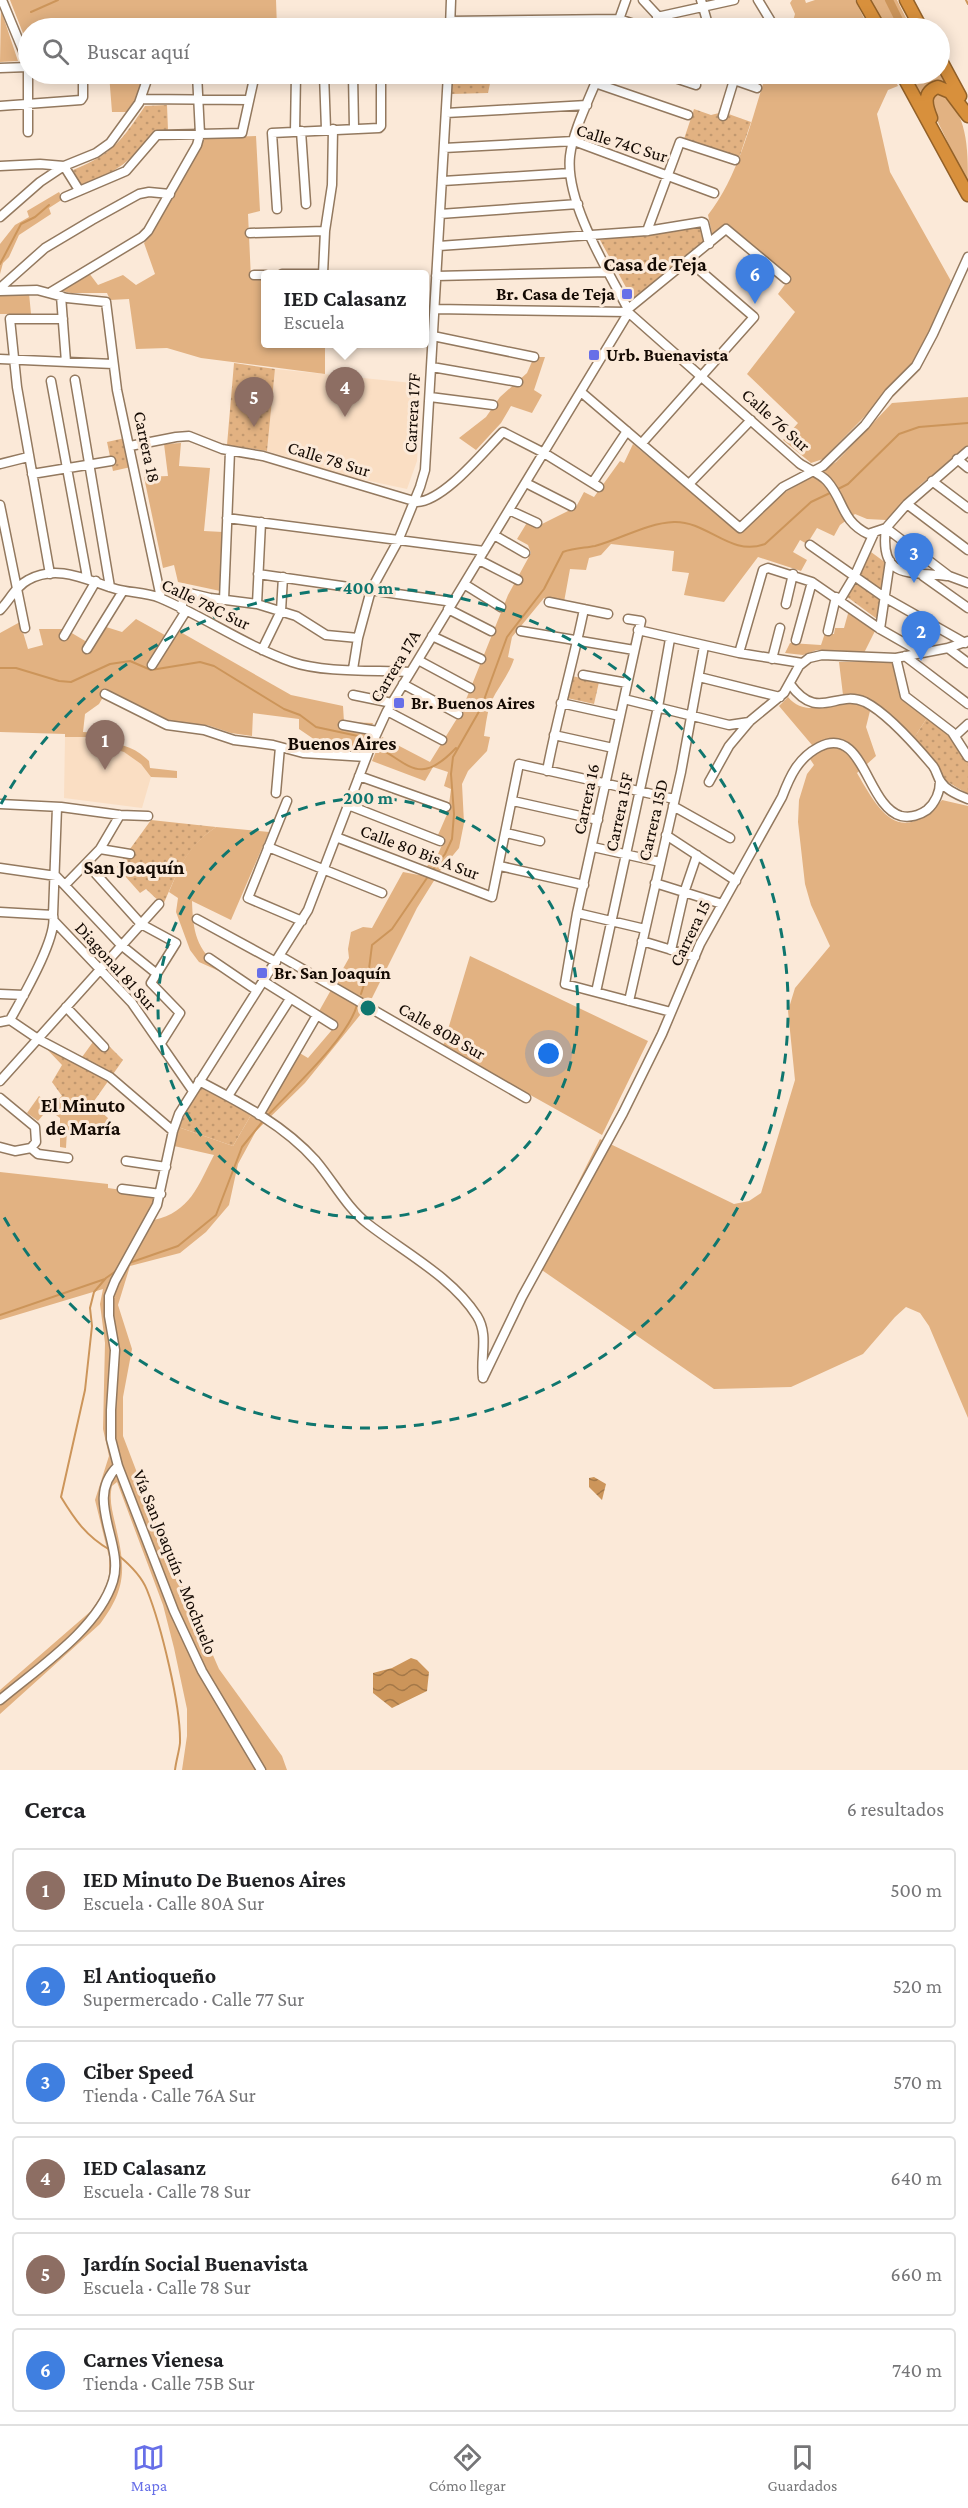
<!DOCTYPE html>
<html lang="es">
<meta charset="utf-8">
<style>
:root{--surface:#fff;--page:#f6f6f6;--text:#202124;--muted:#757577;--line:#e0e0e0;--accent:#676fe8}
body{margin:0;font-family:"Crimson Pro",serif;background:var(--page);color:var(--text)}
.you{position:absolute;left:549px;top:1054px;width:21px;height:21px;margin:-15px;border:4px solid #fff;border-radius:50%;background:#1a73e8;box-shadow:0 0 0 9px #1a73e833}
.badge{display:grid;place-items:center;width:39px;height:39px;border-radius:50%;background:var(--accent);color:#fff;font-size:20px;font-weight:700}
.pin{position:absolute;translate:-50% -50px;filter:drop-shadow(0 2px 3px #0008)}
.pin::after{content:'';position:absolute;top:32px;width:21px;height:18px;background:inherit;clip-path:polygon(0 0,100% 0,50% 100%)}
.popup{position:absolute;left:261px;top:270px;width:168px;height:78px;box-sizing:border-box;display:grid;place-content:center;border-radius:6px;background:var(--surface);filter:drop-shadow(0 2px 4px #0005);font-size:20px;white-space:nowrap;color:var(--muted)}
.popup b{font-size:22px;color:var(--text)}
.popup::after{content:'';position:absolute;left:50%;top:100%;margin-left:-12px;border:12px solid transparent;border-top-color:var(--surface)}
.list{margin:0;padding:0;list-style:none}
h2{display:flex;justify-content:space-between;align-items:center;height:78px;margin:0;padding:0 24px;font-size:26px}
h2 small{font-size:20px;font-weight:400;color:var(--muted)}
.list li{display:grid;grid-template-columns:39px 1fr auto;gap:18px;align-items:center;box-sizing:border-box;height:84px;margin:0 12px 12px;padding:0 12px;border:2px solid var(--line);border-radius:6px}
.list b{display:block;font-size:22px;white-space:nowrap}
.list p{margin:0;font-size:20px;white-space:nowrap;color:var(--muted)}
.list em{font-size:20px;font-style:normal;color:var(--muted)}
.icon{flex:none;width:33px;height:33px;fill:none;stroke:currentColor;stroke-width:2;stroke-linecap:round;stroke-linejoin:round}
.map{position:relative;flex:none;width:968px;height:1770px;overflow:hidden}
.search{position:absolute;background:var(--surface);box-shadow:0 3px 15px #0003;left:18px;right:18px;top:18px;height:66px;display:flex;align-items:center;gap:15px;box-sizing:border-box;padding:0 21px;border-radius:33px;color:var(--muted);font-size:22px}
.sheet{height:654px;background:var(--surface)}
nav{display:flex;justify-content:space-around;align-items:center;box-sizing:border-box;height:84px;border-top:2px solid var(--line);background:var(--surface);font-size:16px;color:var(--muted)}
nav a{display:grid;justify-items:center;gap:3px}
nav .on{color:var(--accent)}
.map>svg:first-child{display:block}
</style>
<div class="map">
<svg width="968" height="1770" viewBox="0 0 968 1770">
<defs>
<pattern id="park-dots" width="8" height="8" patternUnits="userSpaceOnUse" patternTransform="scale(1.5)"><rect width="8" height="8" fill="#e2b282"/><path d="M2 2h.1M6 6h.1" fill="none" stroke="#c1986f" stroke-width="1.8" stroke-linecap="round"/></pattern>
<pattern id="water-waves" width="16" height="10" patternUnits="userSpaceOnUse" patternTransform="scale(1.5)"><rect width="16" height="10" fill="#cc955a"/><path d="M0 5q4-4 8 0t8 0" fill="none" stroke="#a47848"/></pattern>
</defs>
<rect width="100%" height="100%" fill="#fbe9d8"/>
<path fill="#fadec3" d="M275,369l147,15 -5,77 -10,28 -61,-13 -79,-25z
M65,737h23l8,7 28,8 17,12 10,13 -9,31 -78,-10z"/>
<path fill="#e2b282" d="M10,0h266l1,28h-249v18z
M792,0h13l1,3 9,-3h40l14,28h-78l4,-14 -5,-11z
M868,0h29l14,28h-28z
M1,10l17,51 -18,1z
M940,72l6,9 -19,4 -7,13 -13,-24z
M109,74h36l-8,27 -9,11h-16z
M766,74h126l6,12 -10,4 -11,24 13,58 61,109 -32,76 -11,15 -85,87 -12,4 -28,-23 15,-17 -51,-49 48,-62 -17,-18 11,-15 -60,-54 -16,13 -5,-23c31,-40 43,-93 58,-141z
M939,90c29,23 29,57 29,94l-37,-76 3,-16z
M256,136l4,75 -12,3 3,65h14l1,65h59v30l-124,-16 -34,-10 -31,1 -7,-50 -19,1 -3,-7h-36l-13,-3 31,-17 9,12 25,-10 13,10 19,-11 -11,-31 8,-10 39,-68 12,-27z
M59,192l4,7 -14,9 2,6 -32,21 -10,22 -6,6 -3,11v-30l15,-19 14,-8 -2,-6z
M29,293l2,21h-31v-20z
M534,357h11l-11,33 8,5 -10,18 -21,-7 -10,17 -25,27 -17,-12 27,-21 14,-20 27,-24z
M968,397v50l-47,37 -35,36 -19,-1 -12,-5 -15,11 -6,11 -17,-8 -10,16 -7,-4 -7,12 14,8 -6,11 -43,-14 -34,45 -40,-7 5,-22 -17,-2 2,-20 -63,-7 -10,11 -12,3 -3,12 -16,-1 -6,33 -20,-4 -32,39 -4,20 6,2c-5,16 -16,28 -23,43 -4,11 -5,22 -7,34l6,1 -3,14 -19,20 -6,13 2,39 -5,25 -19,23 -23,37 -48,96 -64,79 -49,48 -18,33 -9,41 -23,27 -26,21 -50,13 -12,39 14,44 -9,48v39l42,110 54,123 63,87 5,14h-105l5,-34v-27l-13,-61 -11,-43 -46,-123 -5,4c-3,13 0,24 3,37 10,43 13,64 -15,101l-100,90v-24l91,-79 14,-21 4,-15v-18l-14,-57 14,-44 -6,-27 2,-86 -5,-39 3,-15 -103,31v-148l108,12v4l56,8 -10,24c36,-8 44,-34 60,-65l-40,-9 4,-19 55,19 18,-31 4,1 43,-64 10,6 29,-34 -19,-11 31,-55 -1,-9 3,-17 12,-5 9,1 31,-56 16,3 19,-21 7,-16 -7,-3 10,-23 3,-23 -7,-3 4,-14 -15,-5 -8,14 -53,-20 10,-24 48,25 31,-50 47,-117 23,-42 -3,-8 -11,-6 11,-18 10,5 38,-19 8,-15 10,5 26,-36 4,2 9,-19 105,87 44,-37 54,-32 56,-59z
M181,443l-2,23 31,2 -6,63 19,1 2,60 -47,-10 -4,-17 -11,3 -19,-91 24,-1 -4,-32z
M849,610l27,19 -12,24 -47,-3 -14,5 -18,-2 5,-10 31,2 4,-12 9,1 1,-6h9z
M136,619l36,20 5,-9 114,65 52,11 1,16 29,1 -9,20 -11,9 -40,-2 5,-8 -19,-13v-10l-46,-6 -1,23 -21,-3 -24,-8 -25,-1 -15,-3 -61,-29 -7,12 -14,10 -2,18 17,1v9c22,2 33,4 49,19l1,7 27,3v7l-26,-1 -10,-13 -17,-12 -28,-8 -8,-7h-23v-3l-65,-2v-99l20,-11 8,27 15,-4 -4,-16h26l27,16 11,-19 19,6z
M892,661l10,36 25,21 -13,20 -52,-41 -19,-2 -4,-33z
M788,697c23,28 59,-9 82,14l-4,16 10,29 -19,17c23,40 43,74 85,27l26,6v612l-39,-92 -9,-13 -14,-6 -11,10 -32,37 -72,33 -77,2 -178,-123 64,-127 134,65 15,-3 12,-8 34,-113 -7,-69 7,-23 35,-42 -19,-41 -6,-21 -7,-62 1,-22 8,-26 7,-9 -4,-6 2,-14 -33,-39z
M216,827l53,5 -38,88 -39,-19c1,30 4,49 29,67l-2,3 -20,-9 -9,-12 -14,-38 2,-14 -9,-6c13,-30 19,-46 47,-65z
M470,956l178,85 -46,94 -159,-89z
M39,1096l12,9 11,-9 30,8 16,14 -2,17 -39,-5 -1,18 -6,-1v-29l-12,-9 -10,12 -11,-8z"/>
<path fill="url(#park-dots)" d="M451,74h41l-4,19 -37,1z
M167,105l1,25 -13,1c-24,31 -38,40 -74,56l-8,-17c40,-16 49,-30 72,-64z
M694,109l17,6 12,-3 28,10 -12,36 -55,-19z
M700,225l4,20 -71,55 -33,-60z
M234,363l41,6 -8,82 -40,-6z
M125,438l6,29 -18,4 -6,-29z
M871,552l15,11 -9,56 -31,-23z
M572,676l27,6 -5,22 -27,-6z
M927,718l21,15 20,27v34l-22,-13 -10,-19 -22,-24z
M151,820l65,7c-31,21 -38,45 -53,78l-17,-16 -6,4 -23,-26z
M98,1035l25,25 -31,44 -30,-8 -10,-14 10,-17 -20,-21 35,20z
M201,1086l50,29 -18,31 -55,-19z"/>
<path fill="url(#water-waves)" d="M594,1477l12,7 -4,16 -13,-13v-9z
M411,1658l6,2 12,12 -2,19 -35,17 -19,-15v-20l19,-5z"/>
<g fill="none" stroke-linecap="round" stroke-linejoin="round">
<path stroke="#cc955a" stroke-width="2" d="M966,0l2,4
M31,12l27,-12
M0,264l21,-40 14,-7 14,-12
M838,489l10,-5 51,-50 20,-7 49,-4
M0,668h16l43,13 12,1 39,-18 20,-3 21,9 49,-8 14,4 70,43 16,6 16,12 42,9 11,6
M374,745c36,19 45,42 82,3
M432,871l13,-17 7,-15 2,-25 -3,-40 2,-17 28,-49 26,-71 37,-48 19,-37c11,-4 22,-4 32,-6 26,-7 52,-23 79,-24 34,-1 56,35 91,22l46,-42 19,-9
M361,994l8,-25 3,-24 20,-16 37,-54
M269,1114c24,-26 79,-76 88,-109
M129,1263l49,-17 38,-31 26,-68 21,-26
M0,1315l105,-36
M110,1550c-24,-14 -35,-30 -49,-53l24,-107 7,-64 -2,-18 4,-16 12,-14 10,-7
M118,1555c11,9 24,22 29,35 14,35 34,116 33,153 -1,9 -4,18 -5,27"/>
<path stroke="#cc955a" stroke-width="8" d="M889,0l14,28"/>
<defs>
<path id="minor" d="M2,0l26,63v69
M643,0l26,28
M701,0l8,28
M758,0l17,28
M657,17l77,-17
M450,21l169,-2 27,9
M450,28l1,-28
M616,28l10,-28
M750,28l24,-4
M0,68l28,-1
M324,74l2,55
M353,74l1,54
M663,74l33,11
M734,80l23,8
M595,83l93,32
M142,99l107,1
M0,106l81,-6 2,-3v-23
M446,113l141,-8
M723,116l11,-36 -3,-6
M301,131l5,73
M295,132l1,-58
M444,148l130,-7 140,52
M0,166l40,-2 24,2 15,24
M443,181l127,-8
M65,197l61,-26 31,-36 85,-2 13,-59
M277,209l-5,-76 107,-5 2,-2v-52
M440,214l138,-10
M0,217l40,-35 24,-16 32,-13 14,-10 29,-40 10,-29
M647,231l33,-89 55,18
M250,233l75,-2
M439,246l208,-15 55,-9 2,1 5,21
M282,274h41l2,-43 7,-46 1,-56
M254,275h12
M436,276l173,-4
M0,288l45,-40 47,-28 47,-26 10,-2 21,2
M0,291l37,-1 30,8 39,4 11,88 44,208
M51,292l91,-55 6,-6 49,-86 3,-11 -3,-60
M61,296l5,66
M435,309l193,3 171,151c8,6 21,10 28,18 17,19 14,40 41,53l18,-6 21,-24 61,-53
M628,309l98,-80 60,50
M433,336l101,21
M0,359l113,5
M432,367l86,15
M75,380l35,207
M51,381l36,196
M581,392l159,136 43,-41 40,-21 42,-41 24,-32 27,-27 17,-32 35,-77
M430,397l63,8
M642,443l112,-126 -65,-56
M130,446l46,-9 13,-1 33,13 41,7 154,46c27,-1 67,-51 86,-70l41,21 55,34
M957,459l11,9
M0,464l28,-7
M32,474l79,-13
M932,481l36,27
M593,482l34,-51
M526,483l45,23
M689,484l62,-64
M907,504l61,46
M0,505l25,123
M509,510l28,13
M227,518l257,33
M886,528l63,48 19,7
M886,528c-7,53 25,43 61,48
M494,535l31,18
M810,545l74,52 81,46
M479,560l39,20
M50,574l-33,-187 -7,-68h53
M258,574l195,28
M923,576l45,32
M464,584l37,23
M224,600l6,-149
M840,600l15,-25 19,-42
M549,602l59,12
M257,604l4,-82
M786,604l7,-30
M181,609l4,-17 25,6 47,6 39,12 30,19 32,3
M448,609l43,22
M0,610c9,-9 16,-24 28,-30 30,-17 60,1 88,9 14,4 30,3 44,9 45,19 86,48 132,64 32,11 84,8 118,10
M628,619l13,2 -64,292 -12,71 106,28
M880,629l10,-68
M638,630l101,23 63,10
M521,631l113,19
M828,631l8,-34
M64,636l32,-55
M432,636l49,23
M796,640l16,-58
M948,648l20,15
M87,649l36,-58
M262,650l19,-39 2,-34
M739,653l24,-83 5,-2 44,14 68,47 42,24
M905,656l63,48
M896,658l9,38 47,36 16,25
M772,659l8,-31
M418,660l52,28
M152,665l34,-54
M353,669l5,-31 13,-48 27,-49 22,-54 5,-17 23,-396
M583,675l44,8
M699,677l81,20
M403,684l55,30
M790,684c28,39 46,5 75,18 22,11 52,45 68,64 4,5 4,11 8,16 5,8 19,14 27,17
M105,694l62,31 37,5 30,10 39,5 30,8 63,4
M353,695l39,8
M624,699l105,26 20,-3
M561,703l59,13
M387,711l55,29
M343,725l34,6
M554,735l59,13
M955,736l13,-12
M547,771c10,-54 26,-107 37,-162
M359,776l87,31
M709,782l20,-36 21,-25 34,-28 15,-27 10,-8 13,-3 74,3 52,-10 20,-7
M276,793l4,-46
M287,801l-39,97 54,23
M513,801l85,19
M0,804l61,3 59,8 28,1
M348,805l92,36
M673,806l57,32
M506,833l34,8
M666,835l70,46
M336,837l156,60 27,-133 155,35
M268,847l114,46
M593,847l67,15
M100,849l30,5
M87,864l54,60 35,19 -25,40 29,30 -19,30
M500,866l84,19
M0,868l56,8 65,69 36,29
M655,883l67,21
M65,885l35,-36 20,-34
M0,912l53,3
M577,913l68,16
M197,919l79,43
M55,922l77,81 61,88
M642,941l53,16
M671,950l13,-57 13,-38
M280,956l246,142
M209,958l47,32
M263,981l70,44
M596,992l62,-285 12,-68
M0,994l24,1
M629,1001l52,-229 23,-126
M66,1007l38,40
M10,1020c12,-22 48,-83 43,-105l4,-108
M0,1022l10,-2 28,19 72,38 63,54
M0,1081l159,-177
M199,1081c42,22 85,44 117,80 17,20 31,47 52,63 36,28 84,53 109,92 12,19 3,41 6,62
M228,1096l62,-97
M0,1098l35,29 1,15 -5,6
M259,1115l58,-100
M0,1147l15,4 16,-3 7,6 30,4
M126,1161l40,6
M122,1189l39,5
M483,1378l39,-81 101,-184 39,-79 38,-90 82,-147c8,-21 16,-39 37,-50 45,-23 47,59 82,69 9,2 19,-1 26,-6 8,-7 13,-18 13,-29
M0,1700c38,-32 98,-71 113,-119 12,-37 -30,-82 5,-115
M261,1770l-59,-99 -28,-60 -56,-145 -7,-27v-29l4,-60 -6,-34v-20l6,-15 42,-76 16,-74 6,-17 129,-204 62,-162 17,-37 240,-396 1,-6c-21,-40 -63,-107 -58,-153 3,-26 20,-58 29,-82"/>
<path id="highway" d="M863,0l16,28
M906,0l15,28
M940,59l20,37
M902,74l66,121
M931,118c-5,-12 -9,-26 7,-31l12,5 18,24"/>
</defs>
<use href="#minor" stroke="#93795f" stroke-width="11"/>
<use href="#highway" stroke="#936128" stroke-width="15"/>
<use href="#minor" stroke="#fff" stroke-width="8"/>
<use href="#highway" stroke="#d8903c" stroke-width="12"/>
</g>
<g fill="none" stroke="#0f766e" stroke-width="3" stroke-dasharray="10 8">
<circle cx="368" cy="1008" r="210"/>
<path d="M1 804A420 420 0 1 1 1 1212"/>
</g>
<g fill="#676fe8" stroke="#fbe9d8" stroke-width="2">
<rect x="621" y="288" width="12" height="12" rx="3"/>
<rect x="588" y="349" width="12" height="12" rx="3"/>
<rect x="393" y="697" width="12" height="12" rx="3"/>
<rect x="256" y="967" width="12" height="12" rx="3"/>
</g>
<g text-anchor="middle" dominant-baseline="central" stroke-width="6" stroke-linejoin="round" paint-order="stroke">
<g font-size="18" fill="#140a03" stroke="#fbe9d8">
<text transform="translate(622 143) rotate(17)">Calle 74C Sur</text>
<text transform="translate(412 413) rotate(-87)">Carrera 17F</text>
<text transform="translate(776 420) rotate(42)">Calle 76 Sur</text>
<text transform="translate(147 447) rotate(78)">Carrera 18</text>
<text transform="translate(329 459) rotate(17)">Calle 78 Sur</text>
<text transform="translate(206 604) rotate(26)">Calle 78C Sur</text>
<text transform="translate(395 666) rotate(-59)">Carrera 17A</text>
<text transform="translate(586 799) rotate(-78)">Carrera 16</text>
<text transform="translate(619 812) rotate(-78)">Carrera 15F</text>
<text transform="translate(653 820) rotate(-77)">Carrera 15D</text>
<text transform="translate(420 852) rotate(21)">Calle 80 Bis A Sur</text>
<text transform="translate(690 933) rotate(-64)">Carrera 15</text>
<text transform="translate(116 966) rotate(48)">Diagonal 81 Sur</text>
<text transform="translate(442 1031) rotate(30)">Calle 80B Sur</text>
<text transform="translate(175 1562) rotate(68)">Vía San Joaquín - Mochuelo</text>
</g>
<g font-size="18" font-weight="bold" fill="#140a03" stroke="#fbe9d8" text-anchor="start">
<text x="615" y="294" text-anchor="end">Br. Casa de Teja</text>
<text x="606" y="355">Urb. Buenavista</text>
<text x="411" y="703">Br. Buenos Aires</text>
<text x="274" y="973">Br. San Joaquín</text>
</g>
<g font-size="20" font-weight="bold" fill="#140a03" stroke="#fbe9d8">
<text x="655" y="264">Casa de Teja</text>
<text x="342" y="743">Buenos Aires</text>
<text x="134" y="867">San Joaquín</text>
<text x="83" y="1105">El Minuto<tspan x="83" dy="23">de María</tspan></text>
</g>
</g>
<circle cx="368" cy="1008" r="9" fill="#0f766e" stroke="#fbe9d8" stroke-width="3"/>
<g font-size="18" text-anchor="middle" font-weight="bold" fill="#0f766e" stroke="#fbe9d8" stroke-width="6" stroke-linejoin="round" paint-order="stroke">
<text x="368" y="594">400 m</text>
<text x="368" y="804">200 m</text>
</g>
</svg>
<div class="you"></div>
<div class="pin badge" style="left:105px;top:770px;background:#8d6e63">1</div>
<div class="pin badge" style="left:921px;top:661px;background:#3f7fe0">2</div>
<div class="pin badge" style="left:914px;top:583px;background:#3f7fe0">3</div>
<div class="pin badge" style="left:345px;top:417px;background:#8d6e63">4</div>
<div class="popup"><b>IED Calasanz</b>Escuela</div>
<div class="pin badge" style="left:254px;top:427px;background:#8d6e63">5</div>
<div class="pin badge" style="left:755px;top:304px;background:#3f7fe0">6</div>
<div class="search"><svg class="icon" aria-label="search" viewBox="0 0 24 24"><circle cx="10" cy="10" r="6"/><path d="M15 15l6 6"/></svg>Buscar aquí</div>
</div>
<section class="sheet">
<h2>Cerca<small>6 resultados</small></h2>
<ul class="list">
<li><span class="badge" style="background:#8d6e63">1</span><div><b>IED Minuto De Buenos Aires</b><p>Escuela · Calle 80A Sur</p></div><em>500 m</em></li>
<li><span class="badge" style="background:#3f7fe0">2</span><div><b>El Antioqueño</b><p>Supermercado · Calle 77 Sur</p></div><em>520 m</em></li>
<li><span class="badge" style="background:#3f7fe0">3</span><div><b>Ciber Speed</b><p>Tienda · Calle 76A Sur</p></div><em>570 m</em></li>
<li><span class="badge" style="background:#8d6e63">4</span><div><b>IED Calasanz</b><p>Escuela · Calle 78 Sur</p></div><em>640 m</em></li>
<li><span class="badge" style="background:#8d6e63">5</span><div><b>Jardín Social Buenavista</b><p>Escuela · Calle 78 Sur</p></div><em>660 m</em></li>
<li><span class="badge" style="background:#3f7fe0">6</span><div><b>Carnes Vienesa</b><p>Tienda · Calle 75B Sur</p></div><em>740 m</em></li>
</ul>
</section>
<nav>
<a class="on"><svg class="icon" aria-label="map" viewBox="0 0 24 24"><path d="M3 6l6-2 6 2 6-2v14l-6 2-6-2-6 2zM9 4v14M15 6v14"/></svg>Mapa</a>
<a><svg class="icon" aria-label="directions" viewBox="0 0 24 24"><path d="M12 3l9 9-9 9-9-9zM9 14v-3h6M13 9l2 2-2 2"/></svg>Cómo llegar</a>
<a><svg class="icon" aria-label="saved" viewBox="0 0 24 24"><path d="M7 4h10v16l-5-4-5 4z"/></svg>Guardados</a>
</nav>
